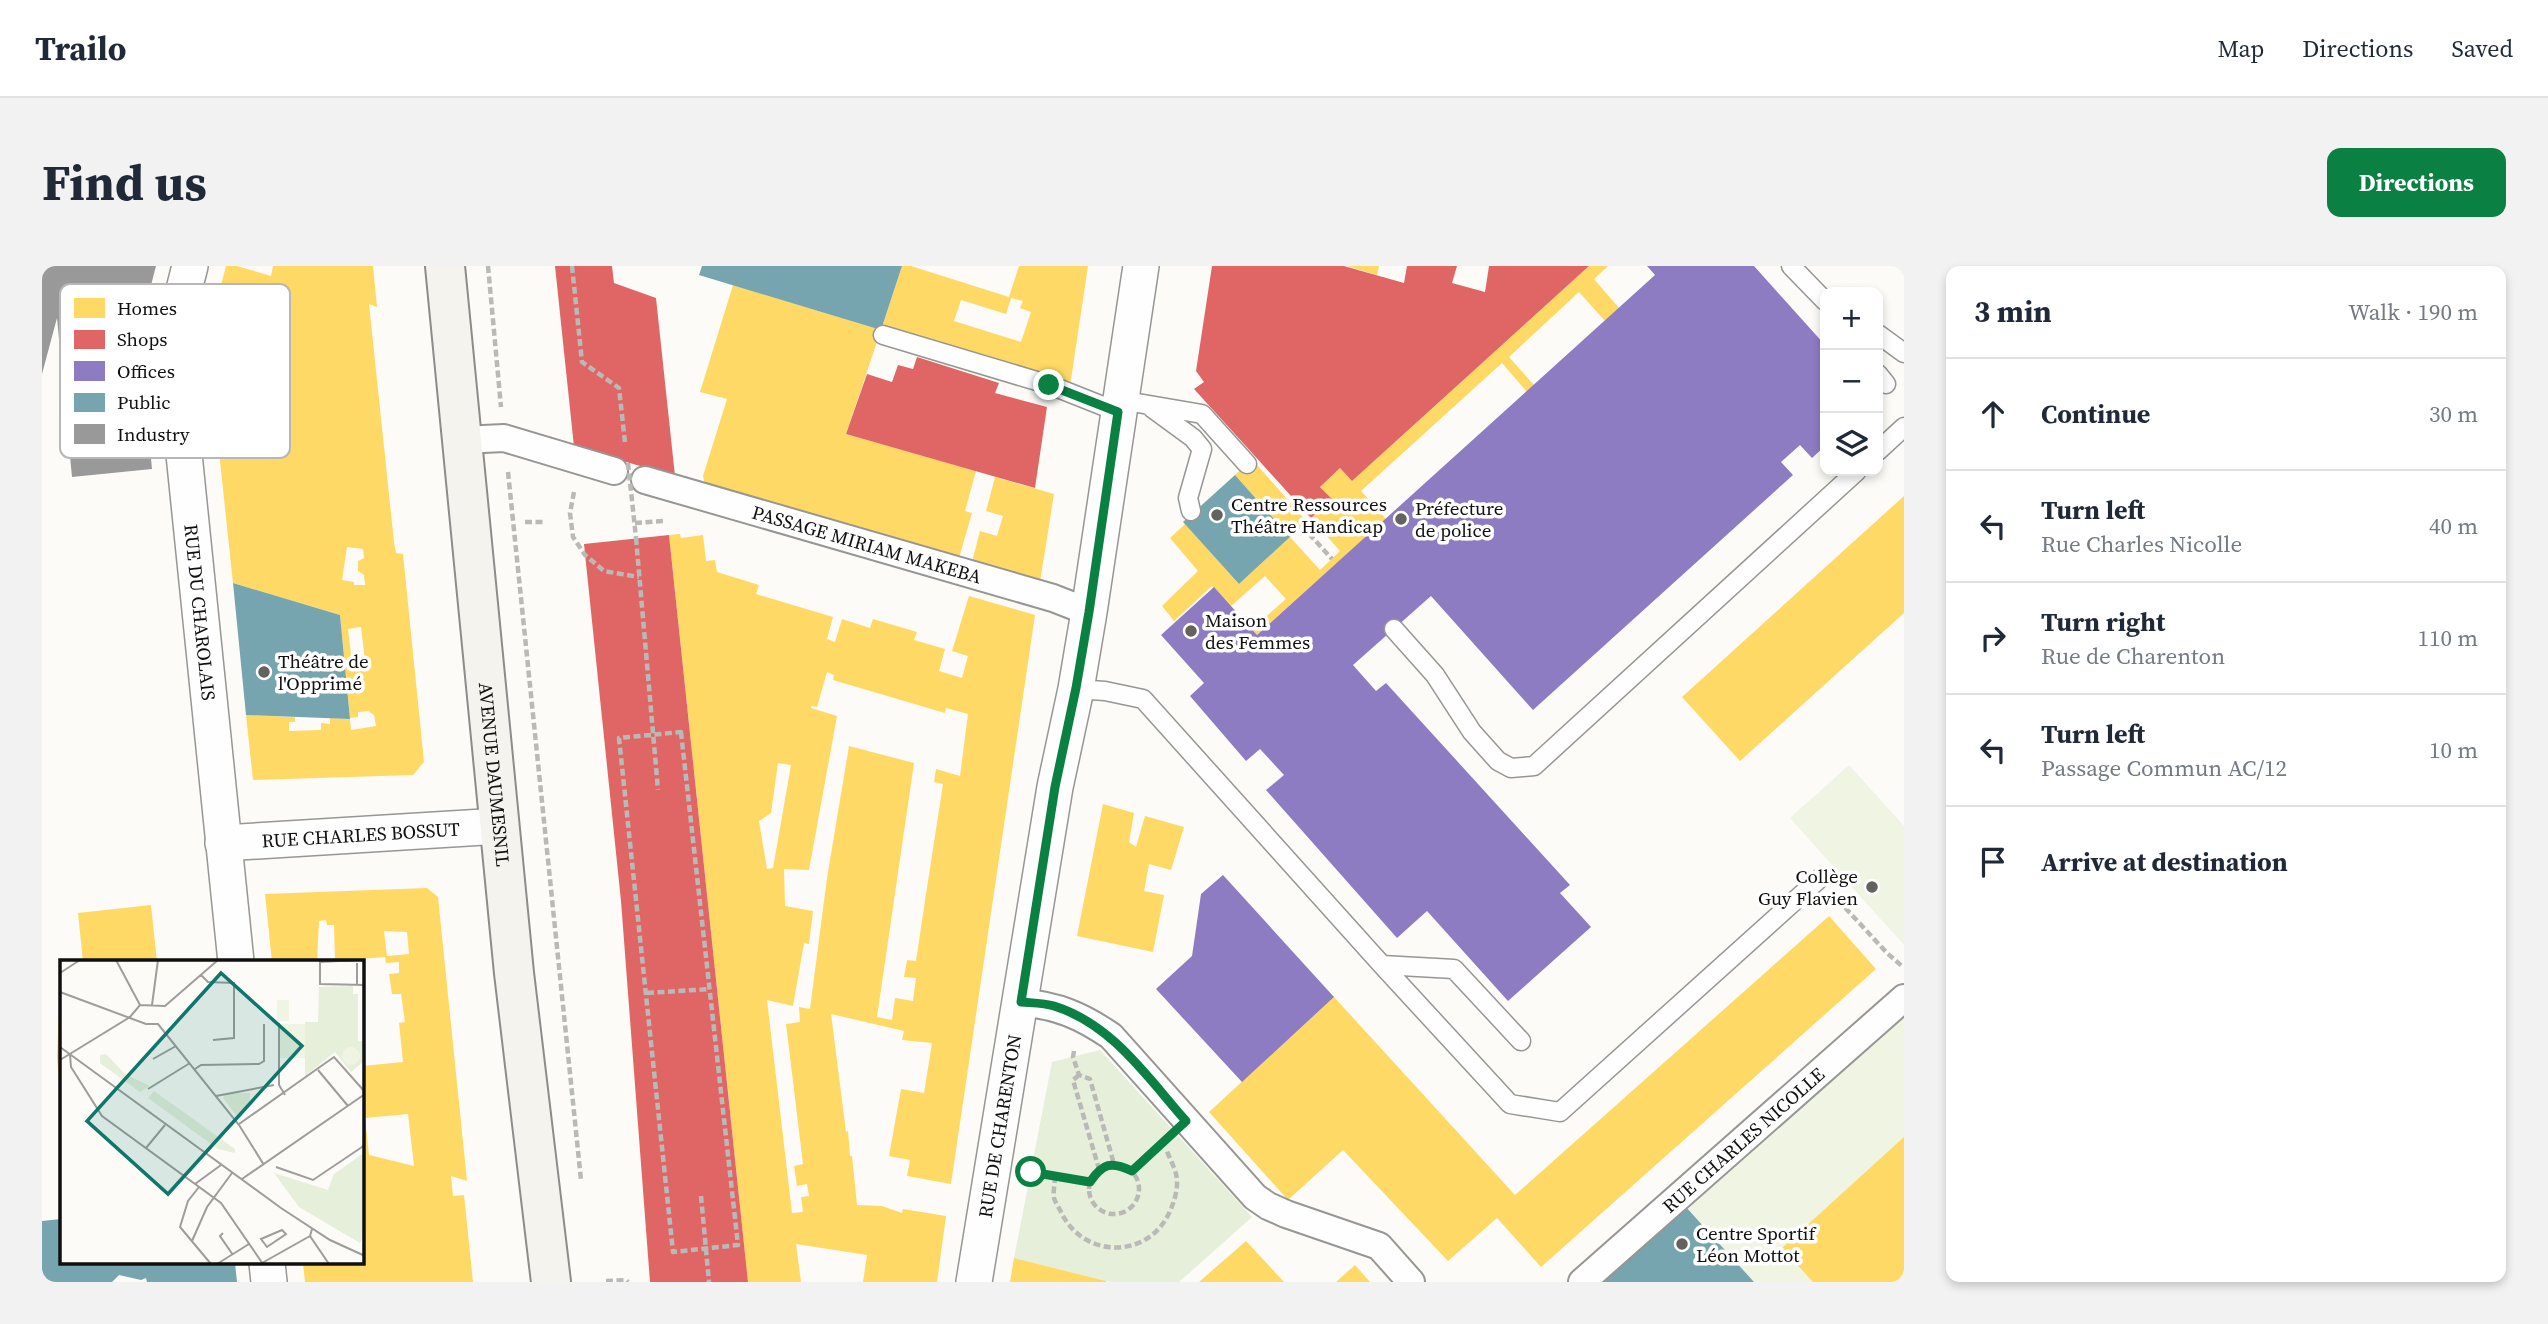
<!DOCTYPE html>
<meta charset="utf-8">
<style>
:root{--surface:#fff;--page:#f2f2f3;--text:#1f2937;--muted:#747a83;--line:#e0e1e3;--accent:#0b8043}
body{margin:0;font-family:"Source Serif 4",serif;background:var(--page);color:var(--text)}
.controls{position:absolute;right:21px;top:21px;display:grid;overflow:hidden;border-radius:14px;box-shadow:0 4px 10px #0003}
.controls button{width:63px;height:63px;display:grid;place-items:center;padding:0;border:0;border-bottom:2px solid var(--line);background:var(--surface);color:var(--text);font:35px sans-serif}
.stop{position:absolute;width:21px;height:21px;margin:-16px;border:5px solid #0b8043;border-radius:50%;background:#fff}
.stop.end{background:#0b8043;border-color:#fff;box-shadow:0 2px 7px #0008}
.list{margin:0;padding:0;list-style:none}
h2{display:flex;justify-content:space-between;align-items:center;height:91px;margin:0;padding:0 28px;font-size:30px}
h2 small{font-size:23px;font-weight:400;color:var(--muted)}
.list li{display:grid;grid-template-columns:46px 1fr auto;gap:21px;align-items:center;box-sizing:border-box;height:112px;padding:0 28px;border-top:2px solid var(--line)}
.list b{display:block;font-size:26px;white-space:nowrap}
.list p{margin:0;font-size:23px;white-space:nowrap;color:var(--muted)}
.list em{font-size:23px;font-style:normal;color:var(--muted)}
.icon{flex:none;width:38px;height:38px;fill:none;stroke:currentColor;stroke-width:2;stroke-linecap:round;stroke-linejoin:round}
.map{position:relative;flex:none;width:1862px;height:1016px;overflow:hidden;border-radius:14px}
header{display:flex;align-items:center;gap:42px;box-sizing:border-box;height:98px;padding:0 35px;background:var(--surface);border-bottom:2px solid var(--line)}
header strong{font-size:33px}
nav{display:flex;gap:38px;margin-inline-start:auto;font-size:24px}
.intro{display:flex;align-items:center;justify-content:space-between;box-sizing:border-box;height:168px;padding:0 42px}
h1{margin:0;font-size:49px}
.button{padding:18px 32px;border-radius:14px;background:var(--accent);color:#fff;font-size:24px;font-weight:700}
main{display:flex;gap:42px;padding:0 42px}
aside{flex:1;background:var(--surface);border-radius:14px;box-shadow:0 4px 10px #0003}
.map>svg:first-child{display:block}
</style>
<header>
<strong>Trailo</strong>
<nav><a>Map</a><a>Directions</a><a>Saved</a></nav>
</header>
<div class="intro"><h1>Find us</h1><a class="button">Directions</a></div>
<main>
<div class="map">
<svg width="1862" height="1016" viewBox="0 0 1862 1016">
<rect width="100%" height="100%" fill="#fcfbf7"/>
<path fill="#e6efda" d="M1058,784l152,167 -73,65h-69l-96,-24 38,-196z"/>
<path fill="#eff4e3" d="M1807,499l55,61v119l-114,-127z
M1862,746v270h-150l-69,-76z"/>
<path fill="#ffd966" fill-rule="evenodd" d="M184,0h11l34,10 2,-10h100l4,41 -8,-3 25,238 2,11 7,1 21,208 -11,13 -160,5 -7,-65 49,2v5h-6v9l32,-1v-7l9,1v-6l20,1 1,11 25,-4 -2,-11 -6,-4 -10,1v5l-8,1 -10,-103 -107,-32 -26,-244zM305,281l16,2 1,9 -6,3v10l6,4 1,10h-11v-3l-12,-2zM319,361l5,42 -13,2 -5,-42z
M860,0h9l98,31 10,-31h69l-18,120 -189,-56zM969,32l12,3 -3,7 11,4 -10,30 -67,-21 7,-21 45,14z
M1305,0h32l-2,9z
M1547,0h19l-14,13 25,29 -14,13 -26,-29 -70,65 25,28 -7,7 -25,-29 -141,128 25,28 -129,116 -5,-6 34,-30 -21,-23 -34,30 -19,-20 -38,35 -12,-15 36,-35 -28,-33 15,-14 54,60 51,-47 30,33 20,-19 -29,-33 21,-19 -12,-12 20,-19 12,13z
M691,19l148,45 -35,104 130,37 -11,40 7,2 -13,45 -254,-73 -2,-9 24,-77 -27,-7z
M1210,193l55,63 -17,15 -55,-62z
M953,211l59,17 -14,88 -68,-20 8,-31 17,5 6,-20 -17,-5z
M1862,230v117l-164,148 -58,-64z
M638,268l1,4 22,-3 3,26 9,-1 2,12 42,13 -3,9 77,23 -6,22 8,3 7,-23 28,9 3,-9 44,13 -3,8 31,9 -6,22 23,7 6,-22 -16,-5 17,-55 66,19 -84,569 -44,-8 3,-16 -21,-4 12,-67 23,4 8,-50 -30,-3 2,-9 -73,-17 15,118 2,-1 2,25h2l5,49 25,1 20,7 1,-4 43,7 -9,66h-74l4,-27 -71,-11 5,38h-53l-79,-747zM785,406l7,3 -1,5 112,33 1,-5 22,6 -8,62 -24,-7 -2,13 9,2 -17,110 -10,67 -9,-1 -3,17 12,1 -3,23 -18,-3 -3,22 -15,-3 37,-254 -65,-17 -22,132 -17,131 -11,-2 1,15 -14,2 17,140 -9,2 3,20 10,-2 2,12 -8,1 2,15 -11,1 -25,-213 26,6 11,-63 5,1 4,-33 -28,-5 -1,-37 25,1 28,-154 -26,-8v-2l6,1zM736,497l13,2 -18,103 -6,1 -8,-48 12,-8z
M1061,538l31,9 -5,29 7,5 9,-31 39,11 -13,43 -22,-6 -5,27 20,4 -11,57 -76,-16z
M385,622l11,9 29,284 -16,-5 2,20 11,-1 9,87h-168l-2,-19h59v-197l41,-4 -4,-39 6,-1 -4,-28h-9l-3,-20 10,-1v-11l-13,1 -1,-6 -50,4 -1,-36h-7l-1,-5 -7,1 -2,41h-45l-7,-68zM342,665l23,1 2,22 -22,2zM366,848l6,52 -45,-11 -4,-37z
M109,639l6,57h-74l-5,-49z
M1787,650l47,53 -335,298 -44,-49 -49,43 -105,-111 -55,50 -79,-88 125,-115 181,198z
M17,744h2l-1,84 -3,-37z
M1862,871v145h-91l-31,-34z
M1204,975l38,41h-85z
M972,992l92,23v1h-96z
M1313,999l15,17h-34z"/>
<path fill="#e06666" d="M513,0h57l2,17 42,15 19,178 -101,-29z
M1170,0h132l60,17 3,-17h50l-5,17 33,9 4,-26h100l-237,215 -12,-13 -20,19 12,12 -21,19 -117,-129 10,-7 -8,-11z
M875,91l82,26 -4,10 52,14 -12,81 -189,-54 21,-60 25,8 6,-17 15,4z
M627,269l79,747h-98l-29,-381 -37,-357z"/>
<path fill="#8e7cc3" d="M1605,0h107l71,79v101l-13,12 -12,-13 -19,17 12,13 -260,235 -102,-114 -78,69 23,26 10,-8 184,202 -10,8 31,34 -83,74 -81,-90 -30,27 -131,-148 18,-15 -24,-26 -14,12 -56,-65 14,-13 -43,-48 53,-48 43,48 398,-360z
M1181,609l111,122 -92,85 -86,-93 36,-33 9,-62z"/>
<path fill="#76a5af" d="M660,0h200l-21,64 -182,-55z
M1193,209l55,62 -51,47 -56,-62z
M191,317l107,32 10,104 -104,-4z
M1643,940l69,76h-152z
M19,953v44h174l2,19h-90l-1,-4 -5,2 -22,-5 -7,7h-70v-61z"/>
<path fill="#999" d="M0,0h114l-17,66 13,137 -80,8 -15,-159 -15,56z"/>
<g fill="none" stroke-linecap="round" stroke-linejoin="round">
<defs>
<path id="service" d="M1749,0l34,35
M1836,68l26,19
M841,69l167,50 68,27
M1836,108l8,10
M1078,134l82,14 45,50
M1110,142l41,30 9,11 -14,49 3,13
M1836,185l26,-24
M1352,363l41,46 37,57 26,29 13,7 23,-2 323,-295
M1034,423l29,2 38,8 239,266 128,139 50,8 259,-233
M1340,699l72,4 67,72"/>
<g id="pedestrian">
<path d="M420,174l42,-2 110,33"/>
<path id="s1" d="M603,214l408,118 36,14"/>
<path d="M979,736c37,4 59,13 90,34l144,161 13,9 18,8 93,32 32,36"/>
<path id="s2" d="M1540,1016l322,-284"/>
</g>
<g id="minor">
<path id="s3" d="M148,0l-18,71 64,625"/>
<path id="s4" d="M181,577l277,-17"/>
<path d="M225,997l2,19"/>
<path id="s5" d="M932,1016l81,-495 21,-98 13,-77 52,-346"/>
</g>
<g id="secondary">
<path id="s6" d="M403,0l69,707 37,309"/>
</g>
</defs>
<use href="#service" stroke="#969694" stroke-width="21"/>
<use href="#pedestrian" stroke="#969694" stroke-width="30"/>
<use href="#minor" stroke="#969694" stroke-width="38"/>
<use href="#secondary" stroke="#8d8c8b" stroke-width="42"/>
<path stroke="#b9b9b8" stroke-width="4.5" stroke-dasharray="7 3.5" stroke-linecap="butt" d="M446,0l13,141
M530,0l10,96 37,26 6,54
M466,206l73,708
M532,226l-4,21 3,24 12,18 19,16 35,6
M483,256h21
M593,257l28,-2
M1260,260l30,33
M1264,265l9,-8
M594,272l22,252
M639,466l57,513 -65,7 -54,-514z
M1796,634l49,53 16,14
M605,727l63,-4
M1032,785l-1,6 6,18 11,4 24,85
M1037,809l-6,5 26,89
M1047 923a25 25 0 1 1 50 0a25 25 0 1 1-50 0Z
M986,905l62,11
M1090,905l33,-30
M1013,910c0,7 -2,15 -1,22 1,4 5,10 7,14 22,47 88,48 109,-1 5,-11 9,-25 6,-37 -2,-8 -7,-17 -10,-25
M659,930l8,86
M564,1015l20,-1 2,2"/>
<use href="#service" stroke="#fffefe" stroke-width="18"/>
<use href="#pedestrian" stroke="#fffefe" stroke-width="26"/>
<use href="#minor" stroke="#fffefe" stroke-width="35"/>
<use href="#secondary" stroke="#f4f3ed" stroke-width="38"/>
<path stroke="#b9b9b8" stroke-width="4.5" stroke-dasharray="7 3.5" stroke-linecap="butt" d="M586,197l8,75"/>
</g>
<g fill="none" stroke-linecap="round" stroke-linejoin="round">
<path stroke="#0b8043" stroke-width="9" d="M989,906l59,10c13,-19 21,-21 42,-11l54,-50c-39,-44 -74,-97 -132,-115 -10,-3 -22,-3 -33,-4l34,-215 21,-99 13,-76 29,-200 -69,-27"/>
</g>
<g fill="#636261" stroke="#fff" stroke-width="2.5">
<circle cx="1175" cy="249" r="7"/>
<circle cx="1359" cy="253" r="7"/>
<circle cx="1149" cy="365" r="7"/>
<circle cx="222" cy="406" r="7"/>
<circle cx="1830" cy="621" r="7"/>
<circle cx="1640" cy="978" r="7"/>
</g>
<g text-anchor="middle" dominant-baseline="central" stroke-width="7" stroke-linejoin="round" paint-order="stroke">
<g font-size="19" fill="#101010" stroke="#fff" text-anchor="start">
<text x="1189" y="238">Centre Ressources<tspan x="1189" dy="22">Théâtre Handicap</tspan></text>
<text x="1373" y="242">Préfecture<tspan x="1373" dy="22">de police</tspan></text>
<text x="1163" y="354">Maison<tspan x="1163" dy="22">des Femmes</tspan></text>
<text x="236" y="395">Théâtre de<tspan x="236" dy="22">l'Opprimé</tspan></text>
<text x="1816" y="610" text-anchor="end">Collège<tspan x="1816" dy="22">Guy Flavien</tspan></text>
<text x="1654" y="967">Centre Sportif<tspan x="1654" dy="22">Léon Mottot</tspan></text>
</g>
<g font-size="19" fill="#101010" stroke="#fff">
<text stroke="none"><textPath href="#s1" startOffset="231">PASSAGE MIRIAM MAKEBA</textPath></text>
<text stroke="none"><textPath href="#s3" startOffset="350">RUE DU CHAROLAIS</textPath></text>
<text stroke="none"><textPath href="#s6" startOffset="511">AVENUE DAUMESNIL</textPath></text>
<text stroke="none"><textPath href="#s4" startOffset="138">RUE CHARLES BOSSUT</textPath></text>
<text stroke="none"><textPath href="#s5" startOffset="158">RUE DE CHARENTON</textPath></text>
<text stroke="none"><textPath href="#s2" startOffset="215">RUE CHARLES NICOLLE</textPath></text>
</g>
</g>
<g transform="translate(18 694)">
<rect width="304" height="304" fill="#fcfbf7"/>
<path d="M293,26v8h5v47h6v20l-13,11 -16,-20 -30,24v-54h13l1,-35zM46,94l19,20 25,12 -10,6 -40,-29v-8zM94,131l81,58v4l-17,-4 -70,-51zM166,133h24v13l-14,9 -13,-17zM304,193l1,81 -5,9 -61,-36 -25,-34 54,17 6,-16z" fill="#e6efda"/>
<path d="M217,40h12v21h-12zM220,64h25v34h-25zM282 96a9 9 0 1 1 18 0a9 9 0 1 1-18 0Z" fill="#eff4e3"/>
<path fill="none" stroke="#9e9d9b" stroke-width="2" d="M56,0l24,45M260,0v24l45,1M260,2l37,-2M297,3v22M0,13l20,-13M141,15l7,7 26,1v55l-21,2M0,32l86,32h12l81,101 25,40M92,45l6,-45M219,63v62l6,10M0,87l221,161 49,32 35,16M10,95l1,12 31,49 119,87 42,61M93,99l23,-13M0,100l70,-43 10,-12 25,1 53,-46M135,109l6,-4 58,-1 5,-3v-37M258,110l30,36M88,129l42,-26M156,136l58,-11M179,164l95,-67 31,35M86,188l19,-23M216,207l37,13 52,-35M182,219l123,-85M135,224l26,-19M139,227l-11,14 -8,26 31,37M252,269l-2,7 19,28M222,270l4,4 -19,13 -6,-8zM163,273l-3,3 13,19M132,281l15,-34 25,-34M202,303l48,-27M157,304l32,-20"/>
<path fill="#0f766e" fill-opacity="0.15" stroke="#0f766e" stroke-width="3.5" d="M161,13l81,73 -134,148 -81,-73z"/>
<rect width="304" height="304" fill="none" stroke="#101010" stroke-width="3.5"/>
</g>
<rect x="18" y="18" width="230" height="174" rx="10" fill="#fff" stroke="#b7b7b7" stroke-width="2"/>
<rect x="32" y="32" width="31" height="20" fill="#ffd966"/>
<rect x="32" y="64" width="31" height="19" fill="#e06666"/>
<rect x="32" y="95" width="31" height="20" fill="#8e7cc3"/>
<rect x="32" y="127" width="31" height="19" fill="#76a5af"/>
<rect x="32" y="158" width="31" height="20" fill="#999"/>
<g font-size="19" fill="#101010">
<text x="75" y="49">Homes</text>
<text x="75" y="80">Shops</text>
<text x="75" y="112">Offices</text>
<text x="75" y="143">Public</text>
<text x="75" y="175">Industry</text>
</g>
</svg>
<div class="controls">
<button>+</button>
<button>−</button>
<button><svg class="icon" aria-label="layers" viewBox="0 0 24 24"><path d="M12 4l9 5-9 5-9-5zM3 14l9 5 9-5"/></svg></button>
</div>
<div class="stop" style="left:989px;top:906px"></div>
<div class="stop end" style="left:1007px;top:119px"></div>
</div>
<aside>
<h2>3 min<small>Walk · 190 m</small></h2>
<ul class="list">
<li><svg class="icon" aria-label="ahead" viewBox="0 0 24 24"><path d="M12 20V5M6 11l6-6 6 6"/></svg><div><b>Continue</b></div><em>30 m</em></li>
<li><svg class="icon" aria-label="left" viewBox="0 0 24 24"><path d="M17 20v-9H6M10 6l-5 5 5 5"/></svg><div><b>Turn left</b><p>Rue Charles Nicolle</p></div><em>40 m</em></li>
<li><svg class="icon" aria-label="right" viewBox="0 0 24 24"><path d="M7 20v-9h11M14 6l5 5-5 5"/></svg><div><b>Turn right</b><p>Rue de Charenton</p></div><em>110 m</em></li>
<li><svg class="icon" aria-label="left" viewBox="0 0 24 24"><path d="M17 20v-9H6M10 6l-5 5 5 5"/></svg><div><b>Turn left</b><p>Passage Commun AC/12</p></div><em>10 m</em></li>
<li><svg class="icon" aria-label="arrive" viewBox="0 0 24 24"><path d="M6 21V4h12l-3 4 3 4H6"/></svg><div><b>Arrive at destination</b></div></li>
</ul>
</aside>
</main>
